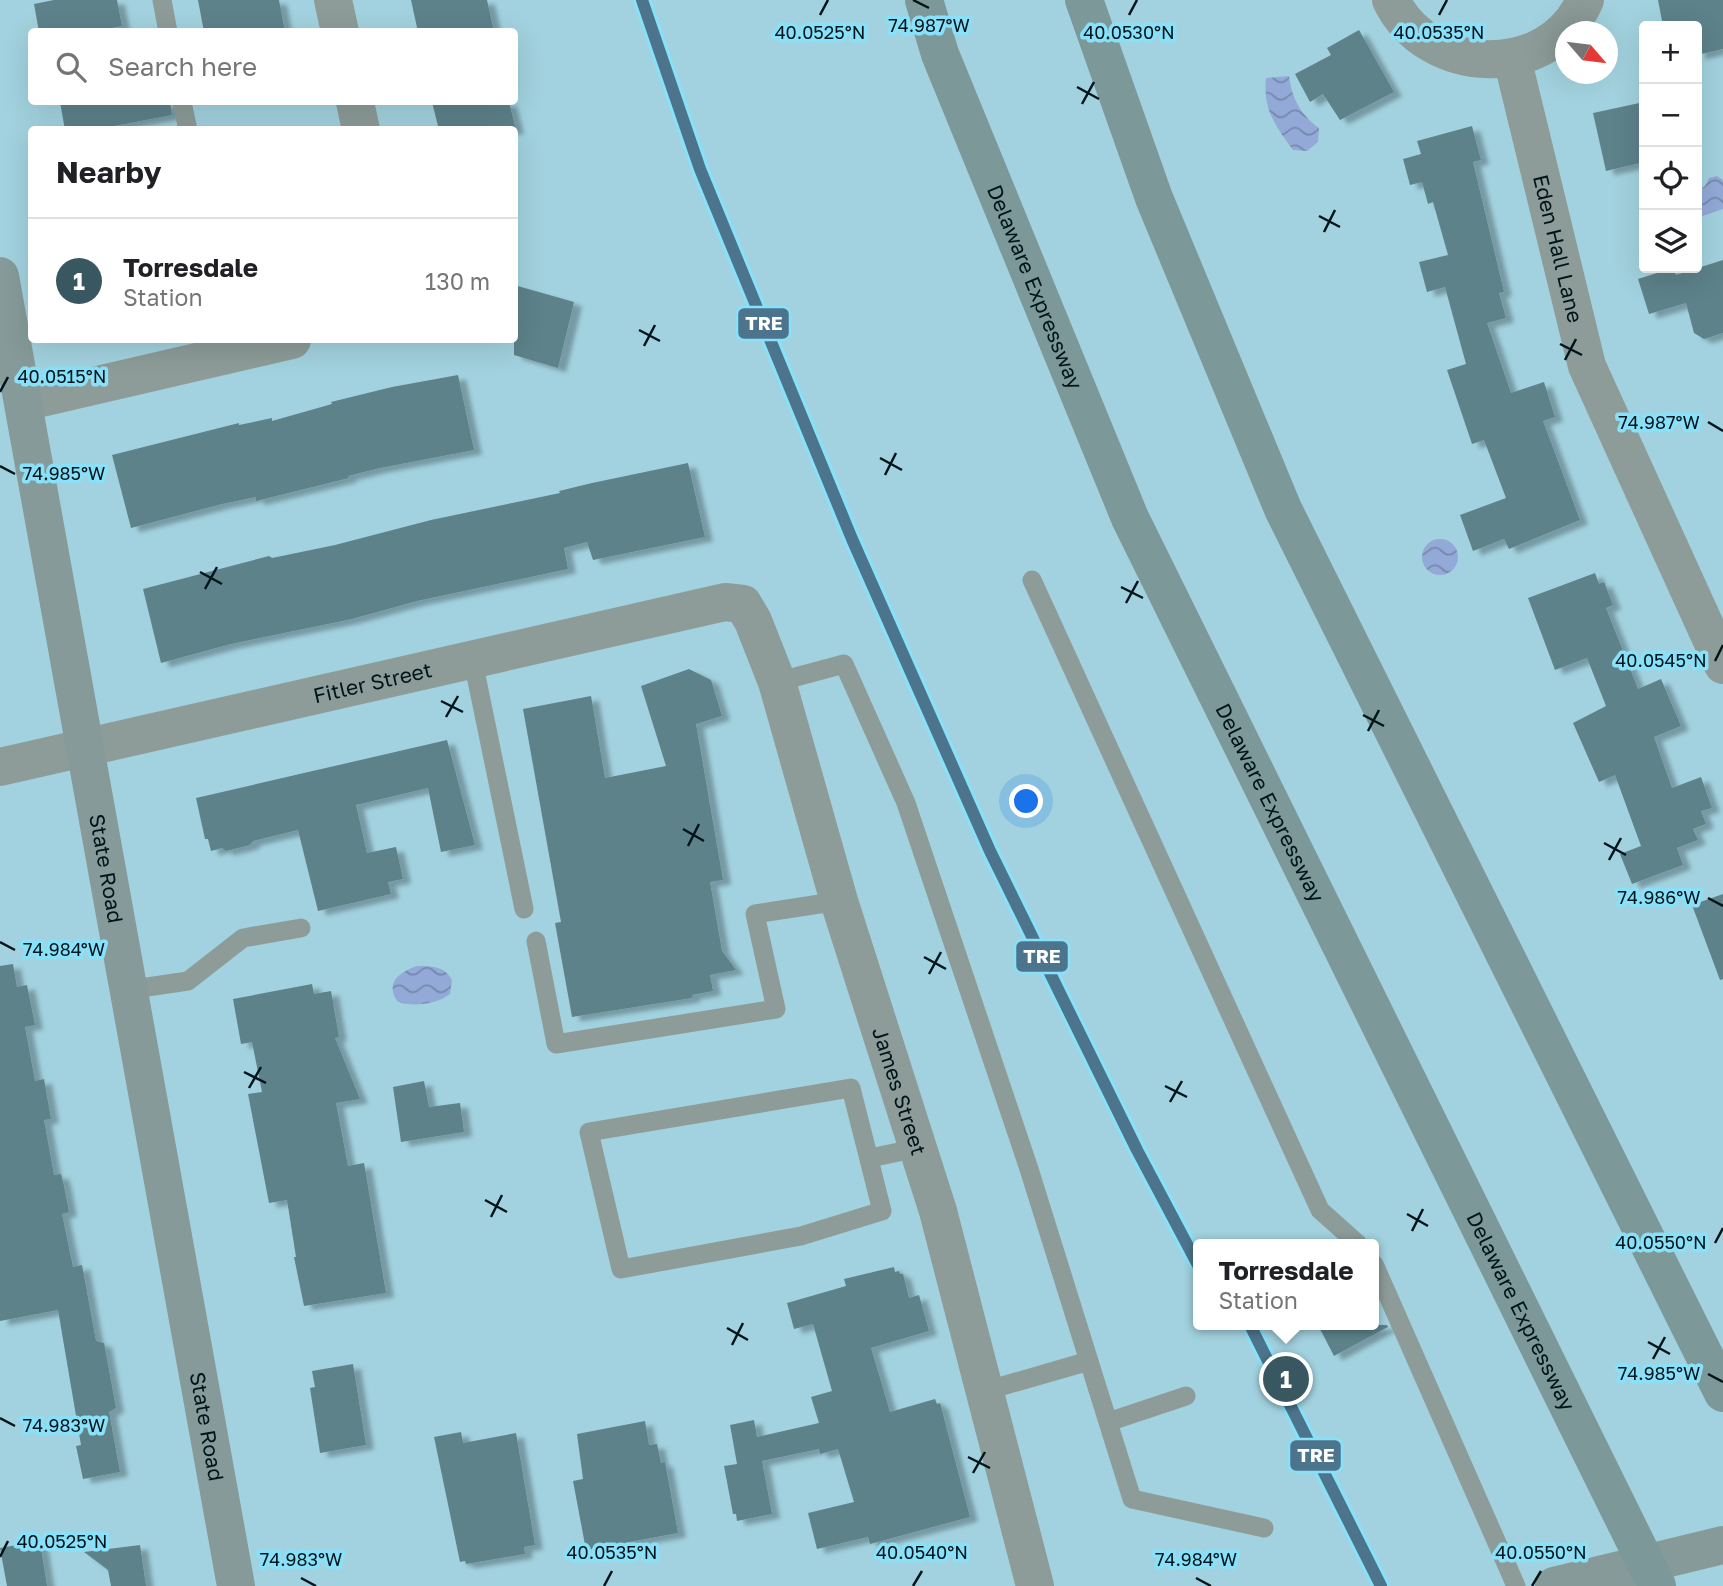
<!DOCTYPE html>
<meta charset="utf-8">
<style>
:root{--surface:#fff;--page:#f2f2f2;--text:#202124;--muted:#757577;--line:#e0e0e0;--accent:#395760}
body{margin:0;font-family:"Golos Text",sans-serif;background:var(--page);color:var(--text)}
.controls{position:absolute;right:21px;top:21px;display:grid;overflow:hidden;border-radius:7px;box-shadow:0 7px 28px #0002}
.controls button{width:63px;height:63px;display:grid;place-items:center;padding:0;border:0;border-bottom:2px solid var(--line);background:var(--surface);color:var(--text);font:35px sans-serif}
.compass{position:absolute;left:1555px;top:21px;width:63px;height:63px;border-radius:50%;background:var(--surface);box-shadow:0 7px 28px #0002;rotate:118deg}
.you{position:absolute;left:1027px;top:802px;width:24px;height:24px;margin:-18px;border:5px solid #fff;border-radius:50%;background:#1a73e8;box-shadow:0 0 0 10px #1a73e833}
.badge{display:grid;place-items:center;width:46px;height:46px;border-radius:50%;background:var(--accent);color:#fff;font-size:23px;font-weight:700}
.pin{position:absolute;translate:-50% -50%;border:4px solid #fff;box-shadow:0 2px 7px #0006}
.popup{position:absolute;left:1193px;top:1239px;width:186px;height:91px;box-sizing:border-box;display:grid;place-content:center;border-radius:7px;background:var(--surface);filter:drop-shadow(0 2px 5px #0005);font-size:23px;white-space:nowrap;color:var(--muted)}
.popup b{font-size:26px;color:var(--text)}
.popup::after{content:'';position:absolute;left:50%;top:100%;margin-left:-14px;border:14px solid transparent;border-top-color:var(--surface)}
.list{margin:0;padding:0;list-style:none}
h2{display:flex;justify-content:space-between;align-items:center;height:91px;margin:0;padding:0 28px;font-size:30px}
h2 small{font-size:23px;font-weight:400;color:var(--muted)}
.list li{display:grid;grid-template-columns:46px 1fr auto;gap:21px;align-items:center;box-sizing:border-box;height:126px;padding:0 28px;border-top:2px solid var(--line)}
.list b{display:block;font-size:26px;white-space:nowrap}
.list p{margin:0;font-size:23px;white-space:nowrap;color:var(--muted)}
.list em{font-size:23px;font-style:normal;color:var(--muted)}
.icon{flex:none;width:38px;height:38px;fill:none;stroke:currentColor;stroke-width:2;stroke-linecap:round;stroke-linejoin:round}
.map{position:relative;flex:none;width:1723px;height:1586px;overflow:hidden}
.search{position:absolute;background:var(--surface);box-shadow:0 7px 28px #0002;left:28px;top:28px;width:490px;height:77px;display:flex;align-items:center;gap:18px;box-sizing:border-box;padding:0 24px;border-radius:7px;color:var(--muted);font-size:26px}
.panel{position:absolute;background:var(--surface);box-shadow:0 7px 28px #0002;left:28px;top:126px;width:490px;height:217px;border-radius:7px}
.map>svg:first-child{display:block}
</style>
<div class="map">
<svg width="1723" height="1586" viewBox="0 0 1723 1586">
<defs>
<pattern id="water-waves" width="16" height="10" patternUnits="userSpaceOnUse" patternTransform="scale(1.75)"><rect width="16" height="10" fill="#93a9d7"/><path d="M0 5q4-4 8 0t8 0" fill="none" stroke="#7688ae"/></pattern>
<filter id="shadow"><feDropShadow dx="8" dy="4.5" stdDeviation="2" flood-color="#0004"/></filter>
</defs>
<rect width="100%" height="100%" fill="#a2d2df"/>
<path fill="url(#water-waves)" d="M1289,76c3,22 11,38 30,52l-1,14 -11,9 -14,-1c-18,-25 -30,-40 -27,-72z
M1717,176l6,4v29l-26,9v-27l8,-5 4,-8z
M1422 557a18 18 0 1 1 36 0a18 18 0 1 1-36 0Z
M417,966c14,0 28,0 35,14l-2,14c-12,10 -40,14 -53,7 -12,-19 3,-29 20,-35z"/>
<path fill="#5d828a" filter="url(#shadow)" d="M54,0h63l5,26 -30,6h-53l-5,-28z
M198,0h81l6,32h-81z
M411,0h76l7,32h-76z
M1658,0h65v49l-26,6v-29h-34z
M1359,30l35,62 -54,28 -17,-26 -13,8 -15,-28 36,-19 -4,-7z
M60,102h110l2,13 -79,15h-28z
M432,102h77l7,28h-77z
M1644,102v60l-38,9 -13,-58z
M1472,126l9,34 -8,2 31,130 -5,1 7,25 -19,5 24,70 33,-11 11,35 -12,4 37,99 -71,29 -5,-10 -31,12 -13,-36 46,-17 -22,-58 -12,4 -25,-74 19,-6 -21,-77 -18,5 -8,-30 29,-7 -15,-53 -5,2 -6,-22 -12,3 -7,-26 18,-5 -4,-13z
M1723,260v73l-19,6 -10,-6 -8,-30 -37,11 -11,-35 35,-11 3,7z
M514,285l60,17 -16,66 -44,-13z
M458,375l16,75 -94,18 -32,8 1,2 -93,23v-4l-34,7 -91,24 -19,-73 127,-32v2l33,-7v3l60,-17 -1,-2 61,-15z
M688,463l17,74 -112,23 -6,-18 -23,6 4,21 -151,32 -65,18 -121,25 -70,19 -18,-74 126,-33 3,2 63,-13 96,-25 129,-27 -1,-2 33,-8z
M1595,573l4,11 5,-2 9,23 -7,3 32,81 23,-10 20,47 -27,11 18,51 29,-11 11,31 -11,3 5,13 -13,5 5,11 -21,8 6,17 -51,19 -12,-30 21,-8 -26,-71 -16,7 -26,-59 33,-17 -19,-48 -32,12 -27,-72z
M689,669l22,11 11,36 -26,8 27,156 -13,2 12,69 14,19 -26,5 3,16 -21,4v3l-120,19 -17,-94 6,-1 -38,-213 68,-13 14,82 61,-12 -25,-80z
M447,740l28,105 -34,7 -13,-64 -72,17 11,48 29,-6 7,32 -15,3 3,12 -73,17 -20,-81 -45,11 -3,4 -24,6 -4,-3 -11,3 -3,-12h-3l-9,-41z
M1723,894v85l-3,1 -28,-75z
M13,964l4,23 10,-2 8,40 -10,2 10,54 9,-2 7,40 -7,1 10,55 7,-1 3,12 5,26 -7,2 11,53 9,-2 14,76 8,2 12,65 -7,4 11,60 -37,7 -7,-33 5,-1 -23,-135 -58,11v-355z
M312,984l2,10 17,-3 8,46 -4,1 25,61 -24,4 12,63 16,-3 22,130 -82,13 -10,-49h2l-9,-57 -18,3 -21,-109 14,-2 -10,-50 -11,2 -8,-45z
M424,1081l5,26 31,-4 4,29 -63,10 -8,-55z
M894,1267l1,5 4,-1 1,3h3l6,24 10,-3 10,36 -58,17 19,64 45,-13 2,5 3,-1 30,114 -100,27 -2,-7 -51,12 -9,-36 46,-11 -16,-53 -18,5 -1,-5 -57,12 10,53 -35,7 -1,-7h-3l-9,-48 13,-2 -7,-39 24,-5 3,17 62,-14 -8,-26 21,-6 -19,-67 -19,5 -7,-26 59,-17 -2,-7z
M1318,1325h69l1,2 -54,29z
M353,1364l13,81 -46,8 -10,-65 5,-1 -3,-16z
M645,1421l4,24 8,-1 4,19 4,-1 13,71 -92,17 -13,-69 10,-2 -6,-45z
M461,1432l2,11 53,-10 19,112 -11,2 1,7 -59,10 -1,-3 -5,1 -26,-125z
M40,1541l7,45h-40l-7,-38z
M140,1545l6,41h-35l-3,-16 -24,-18z"/>
<g fill="none" stroke-linecap="round" stroke-linejoin="round">
<path stroke="#8d9c99" stroke-width="19" d="M162,0l6,32
M182,102l6,28
M1032,580l288,630 38,34
M473,661l51,248
M777,682l67,-18 62,139 123,366 103,330 132,29
M536,941l20,103 220,-35 -21,-95 84,-13
M127,990l61,-9 55,-43 58,-10
M851,1088l31,123 -81,25 -180,33 -32,-137z
M870,1158l48,-10
M1374,1264l142,322
M985,1391l104,-30
M1108,1422l78,-26"/>
<g stroke="#8d9c99" stroke-width="38">
<path d="M333,0l7,32"/>
<path d="M1391,0c37,77 159,81 194,0"/>
<path id="s1" d="M1512,58l75,308 136,299"/>
<path d="M355,102l6,28"/>
<path d="M24,402l268,-62"/>
<path id="s2" d="M0,767l725,-165 18,2 10,17 24,61 62,219 99,310 97,375"/>
</g>
<g stroke="#869b99" stroke-width="38">
<path id="s3" d="M0,276l236,1310"/>
<path d="M1554,1586l169,-41"/>
</g>
<g stroke="#7d9898" stroke-width="38">
<path id="s4" d="M924,0l16,54 190,464 527,1068"/>
<path d="M1084,0l70,198 129,311 440,884"/>
</g>
<defs>
<path id="rail-1" d="M642,0l58,169 152,370 138,312 147,299 61,115
M1250,1325l131,261"/>
</defs>
<use href="#rail-1" stroke="#88e1f9" stroke-width="18"/>
<use href="#rail-1" stroke="#4c748c" stroke-width="12"/>
</g>
<path fill="none" stroke="#00151b" stroke-width="2.5" d="M913,0l16,8M820,15l8,-15M1129,15l8,-15M1439,15l8,-15M1077,87l22,12M1082,104l12,-22M1319,216l21,11M1324,232l11,-22M639,330l21,11M1560,344l22,11M644,346l11,-21M1565,360l11,-21M0,392l8,-15M1708,422l15,9M880,458l22,12M0,466l15,8M885,475l11,-22M200,572l22,12M1121,587l22,11M205,589l12,-22M1126,603l12,-22M1715,661l8,-16M441,701l22,11M1363,715l21,11M446,717l12,-21M1368,731l11,-21M683,829l21,12M1604,843l22,12M688,846l11,-22M1609,860l12,-22M1708,898l15,8M0,942l15,8M924,957l22,12M929,974l12,-22M244,1072l22,11M1165,1086l22,11M249,1088l12,-21M1170,1102l12,-21M485,1200l22,12M1407,1214l21,12M491,1217l11,-22M1412,1231l11,-22M1715,1243l8,-15M727,1328l21,12M1648,1342l22,12M732,1345l11,-22M1653,1359l12,-22M1708,1374l15,8M0,1418l15,8M968,1457l22,11M973,1473l12,-21M0,1557l8,-16M301,1578l15,8M1196,1578l15,8M604,1586l8,-15M913,1586l9,-15M1532,1586l9,-15"/>
<g text-anchor="middle" dominant-baseline="central" stroke-width="7" stroke-linejoin="round" paint-order="stroke">
<g font-size="21" fill="#00151b" stroke="#88e1f9">
<text stroke="none"><textPath href="#s1" startOffset="196">Eden Hall Lane</textPath></text>
<text stroke="none"><textPath href="#s4" startOffset="308">Delaware Expressway</textPath></text>
<text stroke="none"><textPath href="#s2" startOffset="382">Fitler Street</textPath></text>
<text stroke="none"><textPath href="#s4" startOffset="875">Delaware Expressway</textPath></text>
<text stroke="none"><textPath href="#s3" startOffset="602">State Road</textPath></text>
<text stroke="none"><textPath href="#s2" startOffset="1274">James Street</textPath></text>
<text stroke="none"><textPath href="#s4" startOffset="1442">Delaware Expressway</textPath></text>
<text stroke="none"><textPath href="#s3" startOffset="1169">State Road</textPath></text>
</g>
</g>
<g font-size="18" text-anchor="middle" fill="#00151b" stroke="#88e1f9" stroke-width="7" stroke-linejoin="round" paint-order="stroke">
<text x="929" y="32">74.987°W</text>
<text x="820" y="39">40.0525°N</text>
<text x="1129" y="39">40.0530°N</text>
<text x="1439" y="39">40.0535°N</text>
<text x="62" y="383">40.0515°N</text>
<text x="1659" y="429">74.987°W</text>
<text x="64" y="480">74.985°W</text>
<text x="1661" y="667">40.0545°N</text>
<text x="1659" y="904">74.986°W</text>
<text x="64" y="956">74.984°W</text>
<text x="1661" y="1249">40.0550°N</text>
<text x="1659" y="1380">74.985°W</text>
<text x="64" y="1432">74.983°W</text>
<text x="62" y="1548">40.0525°N</text>
<text x="612" y="1559">40.0535°N</text>
<text x="922" y="1559">40.0540°N</text>
<text x="1541" y="1559">40.0550°N</text>
<text x="301" y="1566">74.983°W</text>
<text x="1196" y="1566">74.984°W</text>
</g>
<g stroke="#88e1f9" stroke-width="2.5">
<rect x="737" y="307" width="53" height="33" rx="7" fill="#4c748c"/>
<rect x="1015" y="940" width="54" height="33" rx="7" fill="#4c748c"/>
<rect x="1289" y="1439" width="53" height="33" rx="7" fill="#4c748c"/>
</g>
<g font-size="19" text-anchor="middle" font-weight="bold" fill="#fff">
<text x="764" y="330">TRE</text>
<text x="1042" y="963">TRE</text>
<text x="1316" y="1462">TRE</text>
</g>
</svg>
<div class="controls">
<button>+</button>
<button>−</button>
<button><svg class="icon" aria-label="locate" viewBox="0 0 24 24"><circle cx="12" cy="12" r="6"/><path d="M12 2v4M12 18v4M2 12h4M18 12h4"/></svg></button>
<button><svg class="icon" aria-label="layers" viewBox="0 0 24 24"><path d="M12 4l9 5-9 5-9-5zM3 14l9 5 9-5"/></svg></button>
</div>
<svg class="compass" viewBox="-18 -18 36 36"><path d="M0-13l5 13h-10z" fill="#e53935"/><path d="M0 13l5-13h-10z" fill="#757577"/></svg>
<div class="you"></div>
<div class="pin badge" style="left:1286px;top:1379px">1</div>
<div class="popup"><b>Torresdale</b>Station</div>
<div class="search"><svg class="icon" aria-label="search" viewBox="0 0 24 24"><circle cx="10" cy="10" r="6"/><path d="M15 15l6 6"/></svg>Search here</div>
<section class="panel">
<h2>Nearby<small></small></h2>
<ul class="list">
<li><span class="badge">1</span><div><b>Torresdale</b><p>Station</p></div><em>130 m</em></li>
</ul>
</section>
</div>
